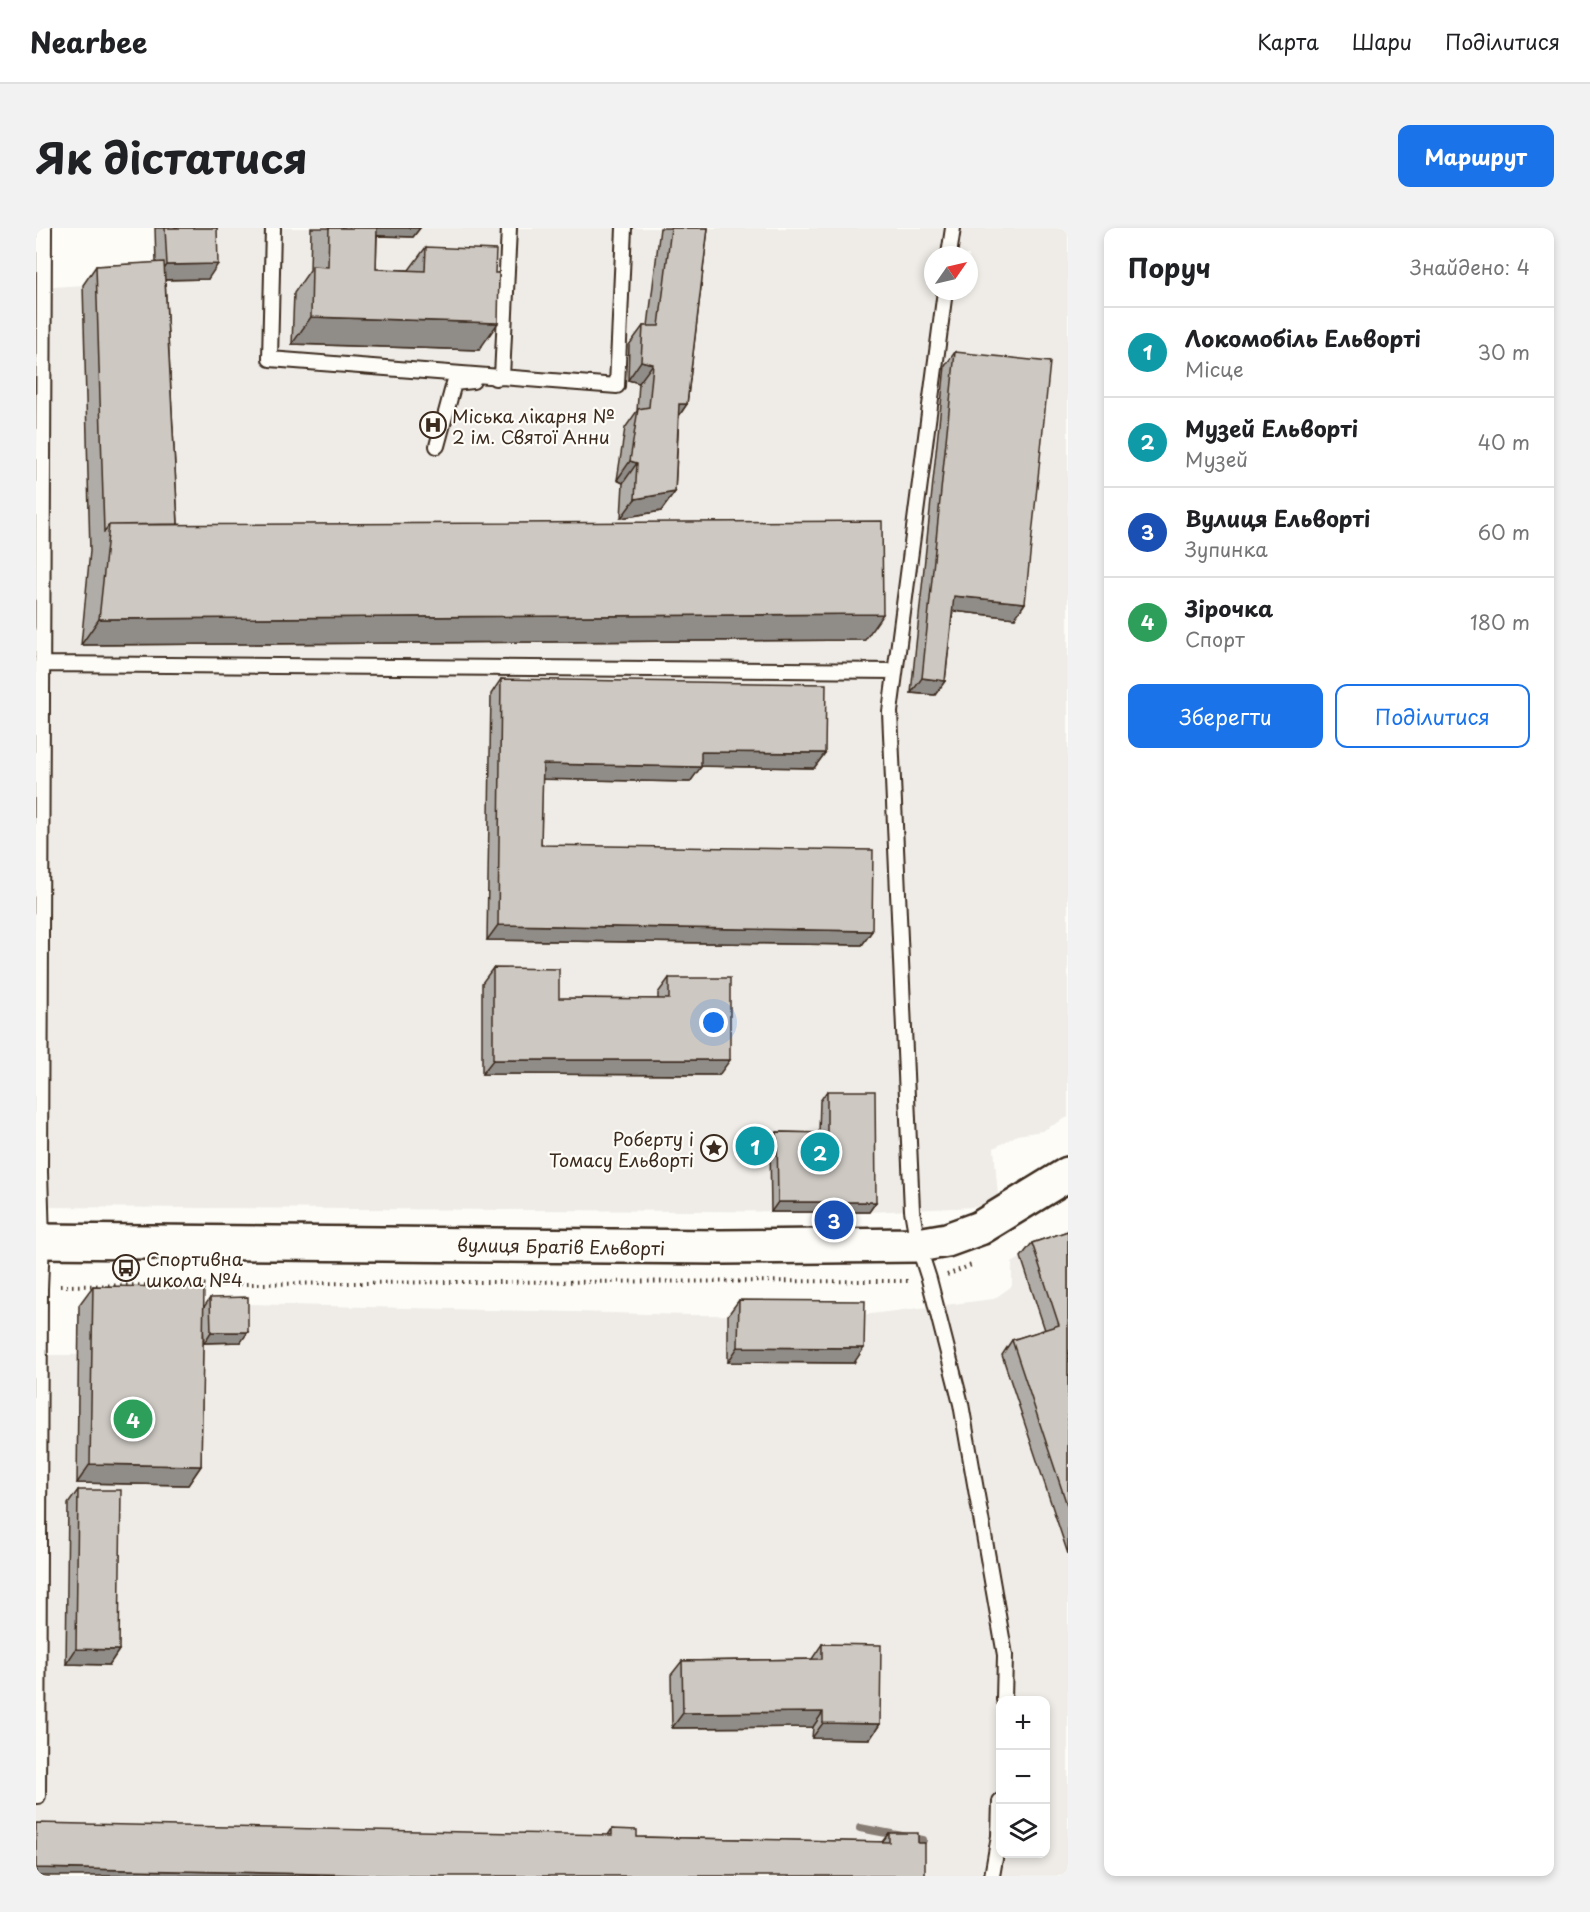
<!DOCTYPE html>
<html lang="uk">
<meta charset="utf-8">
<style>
:root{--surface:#fff;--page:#f2f2f2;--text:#202124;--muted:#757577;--line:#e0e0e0;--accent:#1a73e8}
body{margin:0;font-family:"Playpen Sans",sans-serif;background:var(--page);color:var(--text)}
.controls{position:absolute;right:18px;bottom:18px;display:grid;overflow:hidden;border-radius:12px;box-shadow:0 3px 9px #0003}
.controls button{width:54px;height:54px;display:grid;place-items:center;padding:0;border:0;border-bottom:2px solid var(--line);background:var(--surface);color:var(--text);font:30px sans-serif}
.compass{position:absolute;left:888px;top:18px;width:54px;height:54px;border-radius:50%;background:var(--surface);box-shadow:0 3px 9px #0003;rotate:56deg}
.you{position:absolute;left:678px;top:795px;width:21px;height:21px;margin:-15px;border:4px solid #fff;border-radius:50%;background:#1a73e8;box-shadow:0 0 0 9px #1a73e833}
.badge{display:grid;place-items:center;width:39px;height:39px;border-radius:50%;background:var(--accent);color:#fff;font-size:20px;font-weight:700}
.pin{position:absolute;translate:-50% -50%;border:3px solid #fff;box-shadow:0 2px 6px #0006}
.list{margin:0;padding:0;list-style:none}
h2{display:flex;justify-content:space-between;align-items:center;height:78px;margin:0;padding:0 24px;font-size:26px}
h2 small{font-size:20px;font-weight:400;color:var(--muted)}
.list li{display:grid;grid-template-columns:39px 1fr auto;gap:18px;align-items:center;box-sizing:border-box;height:90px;padding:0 24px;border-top:2px solid var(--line)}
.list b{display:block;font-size:22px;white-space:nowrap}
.list p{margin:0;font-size:20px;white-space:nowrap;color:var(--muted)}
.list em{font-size:20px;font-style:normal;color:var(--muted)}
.actions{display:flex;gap:12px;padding:18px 24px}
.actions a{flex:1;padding:14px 0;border:2px solid var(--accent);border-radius:12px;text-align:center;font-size:21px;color:var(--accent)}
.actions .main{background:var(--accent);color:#fff}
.icon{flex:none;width:33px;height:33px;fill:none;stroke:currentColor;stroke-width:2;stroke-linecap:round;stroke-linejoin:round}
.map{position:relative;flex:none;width:1032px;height:1648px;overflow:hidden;border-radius:12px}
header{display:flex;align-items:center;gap:36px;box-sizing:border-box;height:84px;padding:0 30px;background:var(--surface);border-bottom:2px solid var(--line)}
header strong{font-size:28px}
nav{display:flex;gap:33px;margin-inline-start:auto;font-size:21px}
.intro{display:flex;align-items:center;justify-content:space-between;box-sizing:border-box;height:144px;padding:0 36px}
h1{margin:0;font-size:42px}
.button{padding:15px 27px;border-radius:12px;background:var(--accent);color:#fff;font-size:21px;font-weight:700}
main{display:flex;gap:36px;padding:0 36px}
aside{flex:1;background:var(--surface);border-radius:12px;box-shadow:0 3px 9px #0003}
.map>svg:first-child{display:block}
</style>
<header>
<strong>Nearbee</strong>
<nav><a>Карта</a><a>Шари</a><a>Поділитися</a></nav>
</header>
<div class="intro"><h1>Як дістатися</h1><a class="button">Маршрут</a></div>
<main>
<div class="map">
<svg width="1032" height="1648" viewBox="0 0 1032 1648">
<rect width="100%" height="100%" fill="#fdfcf7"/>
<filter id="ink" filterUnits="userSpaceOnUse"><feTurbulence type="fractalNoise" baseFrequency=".0167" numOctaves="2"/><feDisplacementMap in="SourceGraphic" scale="12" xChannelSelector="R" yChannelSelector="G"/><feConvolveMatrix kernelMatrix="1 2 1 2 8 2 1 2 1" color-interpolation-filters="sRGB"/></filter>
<g filter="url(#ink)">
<path fill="#efece7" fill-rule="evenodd" d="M170,0h862v889l-26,14 -25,4 -23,13 4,48 -8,6 -15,5 -106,5 -833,-5v-919l115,-7zM897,27h36v36h-36z
M1032,1000v648h-1032v-521h43v-50l170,-1 441,11 164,1 140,-17 18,-13v-23zM964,1472h46v154h-46z"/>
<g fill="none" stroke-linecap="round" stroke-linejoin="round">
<path stroke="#887d74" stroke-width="8" d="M824,1600l63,12"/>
<defs>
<path id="service" d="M237,0l-3,131 347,27 7,-158
M913,27l4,-27
M909,63l-55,421 22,498 6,35 11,34 32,125 44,251 -1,45
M459,150l7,-1 7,-149
M401,218l17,-63 19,-2
M7,436l852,7
M0,1568h2l2,-507 2,-48 -2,-69 4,-944
M956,1648l7,-40 1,-35"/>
<path id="secondary" d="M0,1013l685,6 197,-2 29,-5 33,-12 88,-54"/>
</defs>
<use href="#service" stroke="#3b2a1e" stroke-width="18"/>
<use href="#secondary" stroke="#3b2a1e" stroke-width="38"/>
<path stroke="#3b2a1e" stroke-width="4" stroke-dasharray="1.5 4.5" stroke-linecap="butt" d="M911,1047l27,-11
M24,1058l394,-4 456,-1"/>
<use href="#service" stroke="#fdfcf7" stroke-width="14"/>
<use href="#secondary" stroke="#fdfcf7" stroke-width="33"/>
</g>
<path fill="#b0aca7" stroke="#3b2a1e" stroke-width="1.5" d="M119,0h62l-9,51 -43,1 13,244 687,116 -784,5 9,-94 -7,-266 13,-19 60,-3z
M275,0h109l-7,9 -36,-1 -1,33 33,1 17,-23 53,103 -187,-6 2,-51 16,-23z
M624,0h48l-21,176 -8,12 -4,76 -14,19 -40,7 2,-35 -6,-3 8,-52 12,-17 2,-28 -11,-3 1,-35 14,-19h5z
M919,124l70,251 -10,15 -62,-7 -8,70 -10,14 -24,-2 34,-327z
M465,451l324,74 -11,15 -113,-2 -11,16 -148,-3 -1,66 331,86 -10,14 -375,-5 4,-246z
M457,740l66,30 99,1v-6l11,-15 50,97 -237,-1v-91z
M791,863l49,111 -7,10h-98l-1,-70 7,-10 42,1 1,-32z
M1032,1003v323l-66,-199 10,-15 33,-10 -24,-73 11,-14z
M57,1058l111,21 6,-9 31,44 -37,1 -1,-20 -2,143 -13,19 -111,-2 2,-178z
M703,1072l115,63 -126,-1v-47z
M42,1262l41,160 -10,15 -43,-1 2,-160z
M786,1416l58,80 -10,15 -58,-1 1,-11 -141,1 -1,-53 11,-14 130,-2z
M576,1601l25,8 245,5 7,-9 29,10 7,33 -317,-41z"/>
<path fill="#908c88" stroke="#3b2a1e" stroke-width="1.5" d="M328,0h56l-7,9 -53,-2z
M182,36l-10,15 -52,1 11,-15z
M275,89l187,6 -19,27 -187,-6z
M605,133l12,3 -14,19 -11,-3z
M643,176h8l-13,19z
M594,233l7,2 -14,20 -6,-3z
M639,264l-14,19 -40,7 14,-19z
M918,368l71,7 -10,15 -71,-8z
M847,386l-18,26 -784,5 18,-26z
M886,450l23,3 -10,14 -24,-2z
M665,524l124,1 -11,15 -123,-2z
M507,536l158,3 -11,15 -158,-3z
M462,697l374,6 -10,14 -375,-5z
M457,832h237l-11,15 -237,-1z
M742,974h98l-7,10h-98z
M175,1104h37l-7,10 -37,1z
M702,1119l126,1 -10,15 -126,-1z
M54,1236l111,2 -13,19 -111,-2z
M40,1421l43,1 -10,15 -43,-1z
M787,1484l-10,15 -141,1 11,-15z
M787,1495l57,1 -10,15 -58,-1z
M0,1640l382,8h-382z"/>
<path fill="#cdc8c2" stroke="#3b2a1e" stroke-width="1.5" d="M129,0h52l1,36 -51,1z
M293,0h48l-1,41 49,2 1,-24 70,3 -1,23h4l-1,50 -187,-6 1,-51 16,1z
M635,0h37l-21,176h-8l-4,88 -40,7 2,-36 -7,-2 8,-52 11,-2 4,-43 -12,-3 2,-35h16z
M128,34l14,262 -69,1 -5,7 -8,-266z
M919,124l95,10 -25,241 -71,-7 -9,85 -23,-3z
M846,293l1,93 -784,5 10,-94z
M465,451l325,5 -1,69 -124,-1v15l-158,-3 -2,81 332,5 -1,81 -374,-6z
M457,740l66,1v29l110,1v-21h61v82h-237z
M791,863h48l1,111h-98l-1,-70 50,1z
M1032,1003v277l-56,-168 47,-15 -27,-82z
M57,1058l111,1 -3,179 -111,-2z
M212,1069v35h-37l-1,-34z
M703,1072l126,1 -1,47 -126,-1z
M42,1262h43l-2,160 -43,-1z
M786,1416l59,1 -1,79 -57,-1v-11l-140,1 -1,-52 140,-2z
M0,1595l576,12v-6l25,1v7l252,5v-9h29v10h7v33h-507l-382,-8z"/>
</g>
<defs>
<symbol id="hospital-ring" viewBox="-11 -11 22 22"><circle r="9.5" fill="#fdfcf7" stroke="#3b2a1e" stroke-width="1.5"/><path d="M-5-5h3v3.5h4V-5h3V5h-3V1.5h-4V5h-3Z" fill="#3b2a1e"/></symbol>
<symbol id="sight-ring" viewBox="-11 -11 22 22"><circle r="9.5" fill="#fdfcf7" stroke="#3b2a1e" stroke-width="1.5"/><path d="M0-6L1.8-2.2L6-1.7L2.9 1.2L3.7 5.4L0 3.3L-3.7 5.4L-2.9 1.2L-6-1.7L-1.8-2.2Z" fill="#3b2a1e"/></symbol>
<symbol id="bus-ring" viewBox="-11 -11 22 22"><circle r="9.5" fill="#fdfcf7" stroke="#3b2a1e" stroke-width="1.5"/><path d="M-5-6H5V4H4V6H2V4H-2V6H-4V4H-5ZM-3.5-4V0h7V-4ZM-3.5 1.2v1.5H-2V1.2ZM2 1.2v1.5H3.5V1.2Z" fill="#3b2a1e"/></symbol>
</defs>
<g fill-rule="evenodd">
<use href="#hospital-ring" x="382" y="182" width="30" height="30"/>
<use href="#sight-ring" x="663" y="905" width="30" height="30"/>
<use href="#bus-ring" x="75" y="1025" width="30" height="30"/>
</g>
<g text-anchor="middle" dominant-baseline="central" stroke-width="4.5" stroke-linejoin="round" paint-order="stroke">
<g font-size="18" fill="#3b2a1e" stroke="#fdfcf7" text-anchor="start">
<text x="416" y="187">Міська лікарня №<tspan x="416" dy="21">2 ім. Святої Анни</tspan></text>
<text x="658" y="910" text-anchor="end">Роберту і<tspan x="658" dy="21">Томасу Ельворті</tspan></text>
<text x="110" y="1030">Спортивна<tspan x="110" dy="21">школа №4</tspan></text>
</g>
<g font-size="18" fill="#3b2a1e" stroke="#fdfcf7">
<text transform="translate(525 1018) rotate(1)">вулиця Братів Ельворті</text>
</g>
</g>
</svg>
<div class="controls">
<button>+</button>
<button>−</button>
<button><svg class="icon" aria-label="layers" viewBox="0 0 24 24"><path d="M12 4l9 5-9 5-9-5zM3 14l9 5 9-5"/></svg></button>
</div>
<svg class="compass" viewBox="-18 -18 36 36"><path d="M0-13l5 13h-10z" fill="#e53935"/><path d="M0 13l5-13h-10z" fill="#757577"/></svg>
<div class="you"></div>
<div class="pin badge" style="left:719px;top:918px;background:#0f9aa8">1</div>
<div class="pin badge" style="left:784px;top:924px;background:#0f9aa8">2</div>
<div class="pin badge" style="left:798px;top:992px;background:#1a4fb4">3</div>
<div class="pin badge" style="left:97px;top:1191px;background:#2e9e5b">4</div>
</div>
<aside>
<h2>Поруч<small>Знайдено: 4</small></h2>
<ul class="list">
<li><span class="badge" style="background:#0f9aa8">1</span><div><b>Локомобіль Ельворті</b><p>Місце</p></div><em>30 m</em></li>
<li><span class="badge" style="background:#0f9aa8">2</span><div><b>Музей Ельворті</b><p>Музей</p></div><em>40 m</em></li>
<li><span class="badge" style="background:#1a4fb4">3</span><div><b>Вулиця Ельворті</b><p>Зупинка</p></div><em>60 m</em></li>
<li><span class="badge" style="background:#2e9e5b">4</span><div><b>Зірочка</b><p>Спорт</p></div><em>180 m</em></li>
</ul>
<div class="actions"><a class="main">Зберегти</a><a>Поділитися</a></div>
</aside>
</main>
